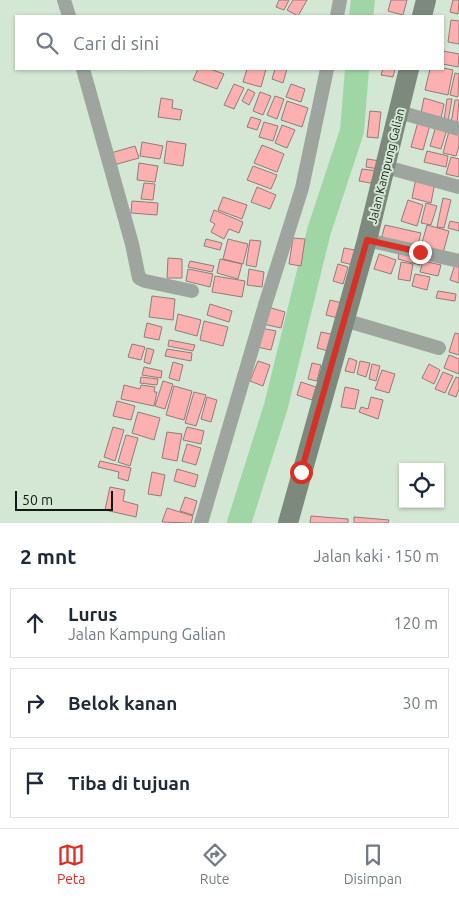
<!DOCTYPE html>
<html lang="id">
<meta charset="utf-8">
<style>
:root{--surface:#fff;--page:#f6f6f7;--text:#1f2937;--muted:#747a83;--line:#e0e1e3;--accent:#d93025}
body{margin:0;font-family:Ubuntu,sans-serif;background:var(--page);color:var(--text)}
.controls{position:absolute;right:15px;bottom:15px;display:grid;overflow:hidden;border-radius:0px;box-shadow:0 1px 4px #0004}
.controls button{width:45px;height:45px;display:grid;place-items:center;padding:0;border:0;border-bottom:1px solid var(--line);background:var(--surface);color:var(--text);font:25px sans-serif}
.scale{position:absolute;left:15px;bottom:12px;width:98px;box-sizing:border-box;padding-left:5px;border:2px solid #131a13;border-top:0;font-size:14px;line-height:18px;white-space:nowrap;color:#131a13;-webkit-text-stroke:4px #d3e7d4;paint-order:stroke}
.stop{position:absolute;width:15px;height:15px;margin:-11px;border:4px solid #d93025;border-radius:50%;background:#fff}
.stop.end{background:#d93025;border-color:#fff;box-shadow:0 1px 5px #0008}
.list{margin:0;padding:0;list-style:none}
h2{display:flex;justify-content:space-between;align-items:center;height:65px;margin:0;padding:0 20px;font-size:21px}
h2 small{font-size:16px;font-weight:400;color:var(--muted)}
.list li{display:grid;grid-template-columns:32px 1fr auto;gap:15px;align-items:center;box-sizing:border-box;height:70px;margin:0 10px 10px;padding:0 10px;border:1px solid var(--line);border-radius:0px}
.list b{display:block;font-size:19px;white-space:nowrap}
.list p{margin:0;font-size:16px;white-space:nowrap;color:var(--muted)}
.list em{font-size:16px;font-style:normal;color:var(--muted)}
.icon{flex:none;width:28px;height:28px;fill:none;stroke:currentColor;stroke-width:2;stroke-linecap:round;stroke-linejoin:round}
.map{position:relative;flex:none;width:459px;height:523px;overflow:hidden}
.search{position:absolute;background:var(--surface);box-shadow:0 1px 4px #0004;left:15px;right:15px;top:15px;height:55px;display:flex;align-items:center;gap:12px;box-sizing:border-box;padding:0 18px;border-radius:0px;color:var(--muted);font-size:19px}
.sheet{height:305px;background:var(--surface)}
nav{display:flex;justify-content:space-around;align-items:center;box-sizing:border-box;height:70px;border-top:1px solid var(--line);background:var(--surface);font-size:14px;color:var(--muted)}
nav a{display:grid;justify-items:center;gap:2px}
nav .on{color:var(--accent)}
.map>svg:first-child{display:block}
</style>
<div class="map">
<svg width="459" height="523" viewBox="0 0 459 523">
<rect width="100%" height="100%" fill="#d3e7d4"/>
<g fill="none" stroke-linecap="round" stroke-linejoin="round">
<path stroke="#a0d6a5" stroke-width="24" d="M361,16l2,-16
M239,523l37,-117 43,-175 33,-100 5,-62"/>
</g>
<path fill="#fcb1b0" stroke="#947a79" d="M279,0h10l-5,10 -8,-3z
M293,0h14l-9,16 -11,-6z
M391,0h16l-4,15 -15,-4z
M453,0h6l-1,14 -8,-2z
M451,20l8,1v23l-11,-2z
M443,51l16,3 -1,13 -15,-3z
M443,68l10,2 -5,25 -23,-5 5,-21z
M198,69h12l14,5 -7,15 -24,-9z
M247,69h19l-5,18 -18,-5z
M275,69h12l-4,14 -11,-4z
M383,69h12l-2,8 -12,-2z
M455,73l4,1 -1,23 -8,-2z
M234,84l10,4 -10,21 -10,-4z
M291,84l14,5 -4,13 -15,-5z
M248,89l7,4 -6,12 -7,-4z
M260,92l11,4 -8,19 -10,-4z
M275,96l9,3 -7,20 -10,-4z
M161,98l12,2 -1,8 10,2 -2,10 -22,-3z
M424,98l20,6 -3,14 -20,-5z
M447,99h5l-4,22 -4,-1z
M455,100h4l-2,24 -6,-1z
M287,101l21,7 -6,19 -21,-7z
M370,111l11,1 -3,26 -11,-1z
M251,117l10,3 -4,10 -10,-3z
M264,122l14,4 -5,15 -14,-4z
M418,122l12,3 -7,25 -12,-3z
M282,125l13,5 -8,18 -12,-5z
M436,126l11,3 -6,20 -11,-3z
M449,131l10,2v13l-3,10 -13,-3z
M167,141l19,3 -3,22 -19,-3z
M142,142l21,4 -3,13 -20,-3z
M262,145l22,9 -7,18 -23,-9z
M135,146l4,12 -25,7 -3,-12z
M427,151l21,5 -2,11 -22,-5z
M451,157l8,2v18l-13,-3z
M367,159l13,2 -1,8 -13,-2z
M139,163l19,3 -3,16 -18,-2z
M253,166l24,9 -6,14 -24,-9z
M362,169l16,2 -2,13 -17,-3z
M416,178l19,4 -4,21 -19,-5z
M144,183l11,1 -2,16 -12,-1z
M257,187l19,8 -6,14 -19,-7z
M223,197l24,8 -5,14 -24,-9z
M443,198l8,2 -7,28 -7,-1z
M408,200l15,5 -6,21 -16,-5z
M132,201l26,2 -1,12 -26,-2z
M426,203l11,3 -6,19 -10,-2z
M214,210l29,12 -4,11 -10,-4 -5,10 -13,-7 4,-8 -5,-3z
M450,221l9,2v8l-11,-3z
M385,225l36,8 -4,15 -36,-8z
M427,225l22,6 -6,22 -22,-7z
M293,238l12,1 -4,27 -12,-2z
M206,239l16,4 -2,7 -16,-4z
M228,239l20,5 -5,20 -20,-5z
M250,240l11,1 -5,26 -10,-2z
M344,248l11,2 -2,15 -12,-3z
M399,253l22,5 -1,7 -22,-6z
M379,254l17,6 -5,14 -17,-5z
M168,258l14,1v19h-15z
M220,259l22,5 -4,15 -21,-6z
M190,261l24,5 -2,6 -24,-5z
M423,261l18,4 -3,11 -18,-4z
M456,261l3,1v21l-9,-3z
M401,262l12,2 -3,17 -12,-2z
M338,264l10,3 -5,17 -10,-3z
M188,269l25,5 -3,13 -24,-6z
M249,269l15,3 -2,15 -15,-2z
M415,274l15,3 -3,13 -15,-4z
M215,276l30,5 -3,16 -30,-5z
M438,291l18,3 -1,7 -19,-3z
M152,296l23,3 -2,21 -24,-3z
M330,300l12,3 -4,15 -12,-3z
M210,304l22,7 -3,11 -22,-7z
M268,307l17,5 -4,16 -18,-4z
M178,314l23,6 -4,16 -22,-6z
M204,321l24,6 -5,19 -23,-6z
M147,323l15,4 -3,13 -15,-3z
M261,328l15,3 -5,19 -14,-3z
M321,332l14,3 -3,17 -15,-4z
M455,333l4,1v21l-10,-3z
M169,340l26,5 -2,6 -25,-5z
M132,344l13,3 -4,13 -13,-3z
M147,348l7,2 -4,14 -6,-2z
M167,349l25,4 -1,8 -26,-5z
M449,355l10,4v15l-15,-6z
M349,358l8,3 -3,12 -9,-2z
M258,361l12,4 -7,21 -13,-5z
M360,361l10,2 -4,14 -9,-3z
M173,362l10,3 -4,16 -10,-3z
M312,363l9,2 -4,16 -9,-2z
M372,364l8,2 -4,15 -7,-2z
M429,364l11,6 -6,14 -12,-6z
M144,367l18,4 -1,7 -19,-3z
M382,370l13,4 -6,19 -14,-4z
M443,372l10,4 -8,17 -10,-4z
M141,377l17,2 -1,6 -17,-2z
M456,377l3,1v11l-3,8 -8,-3z
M163,381l10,3 -8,25 -10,-3z
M301,382l15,5 -4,13 -15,-5z
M124,385l16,4 1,-4 14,2 -1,5h3l-3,14 -33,-7z
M174,386l18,5 -8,29 -18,-5z
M345,387l14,3 -4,19 -14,-2z
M194,392l12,3 -10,31 -11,-3z
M207,397l10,3 -6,22 -10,-3z
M371,397l12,3 -5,19 -19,-7 2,-5 7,2z
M117,401l18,5 -4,14 -18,-4z
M138,412l22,6 -6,22 -22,-7z
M113,427l11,3 -9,31 -11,-4z
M187,427l17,4 -3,13 -18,-4z
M167,432l15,2 -5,27 -15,-3z
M126,435l12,3 -8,28 -12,-4z
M187,444l14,4 -5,17 -14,-4z
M100,461l31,7 -3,13 -10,-3 1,-6 -21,-5z
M177,469l21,6 -3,12 -21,-6z
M152,472l13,3 -4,21 -13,-2z
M110,487l15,3 -2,11 15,4 -2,12 -31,-7z
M185,497l12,4 -4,14 -13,-4z
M167,508l26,8 -2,7 -29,-1z
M311,516l37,3v4h-38z
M354,517l35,3 -1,3h-34z"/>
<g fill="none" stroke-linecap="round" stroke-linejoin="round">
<path stroke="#9da59e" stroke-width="14" d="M64,0l5,16
M337,16l3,-16
M83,69l49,175 7,34 6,3 47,10
M399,112l60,17
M386,167l73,20
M367,240l92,21
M344,320l95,28
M201,523l64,-218 37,-117 25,-119"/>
<path stroke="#7d897d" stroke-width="20" d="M422,16l4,-16
M288,523l79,-283 42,-171"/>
</g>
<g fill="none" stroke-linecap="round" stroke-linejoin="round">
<path stroke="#d93025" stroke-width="6" d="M301,472l66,-232 53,12"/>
</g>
<g text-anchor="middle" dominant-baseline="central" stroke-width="4" stroke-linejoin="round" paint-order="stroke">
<g font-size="12" fill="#131a13" stroke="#d3e7d4">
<text transform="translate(386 166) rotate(-76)">Jalan Kampung Galian</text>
</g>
</g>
</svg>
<div class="controls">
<button><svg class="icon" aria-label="locate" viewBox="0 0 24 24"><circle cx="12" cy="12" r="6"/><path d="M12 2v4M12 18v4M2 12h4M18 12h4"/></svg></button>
</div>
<div class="scale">50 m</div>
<div class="stop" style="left:301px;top:472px"></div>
<div class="stop end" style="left:420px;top:252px"></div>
<div class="search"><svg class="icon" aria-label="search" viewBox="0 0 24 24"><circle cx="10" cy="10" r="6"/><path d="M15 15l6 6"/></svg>Cari di sini</div>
</div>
<section class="sheet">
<h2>2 mnt<small>Jalan kaki · 150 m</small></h2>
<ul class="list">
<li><svg class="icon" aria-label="ahead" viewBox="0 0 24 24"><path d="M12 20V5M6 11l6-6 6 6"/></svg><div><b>Lurus</b><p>Jalan Kampung Galian</p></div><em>120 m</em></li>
<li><svg class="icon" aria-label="right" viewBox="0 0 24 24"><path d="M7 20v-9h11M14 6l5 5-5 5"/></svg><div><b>Belok kanan</b></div><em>30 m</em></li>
<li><svg class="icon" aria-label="arrive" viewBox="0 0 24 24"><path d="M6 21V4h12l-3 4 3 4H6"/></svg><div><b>Tiba di tujuan</b></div></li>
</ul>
</section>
<nav>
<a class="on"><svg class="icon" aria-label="map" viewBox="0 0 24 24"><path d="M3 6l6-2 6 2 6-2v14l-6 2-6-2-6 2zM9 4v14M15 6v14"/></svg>Peta</a>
<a><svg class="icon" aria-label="directions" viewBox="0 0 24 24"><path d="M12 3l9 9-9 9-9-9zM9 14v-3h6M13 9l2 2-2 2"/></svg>Rute</a>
<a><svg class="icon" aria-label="saved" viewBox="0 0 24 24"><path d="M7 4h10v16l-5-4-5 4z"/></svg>Disimpan</a>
</nav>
